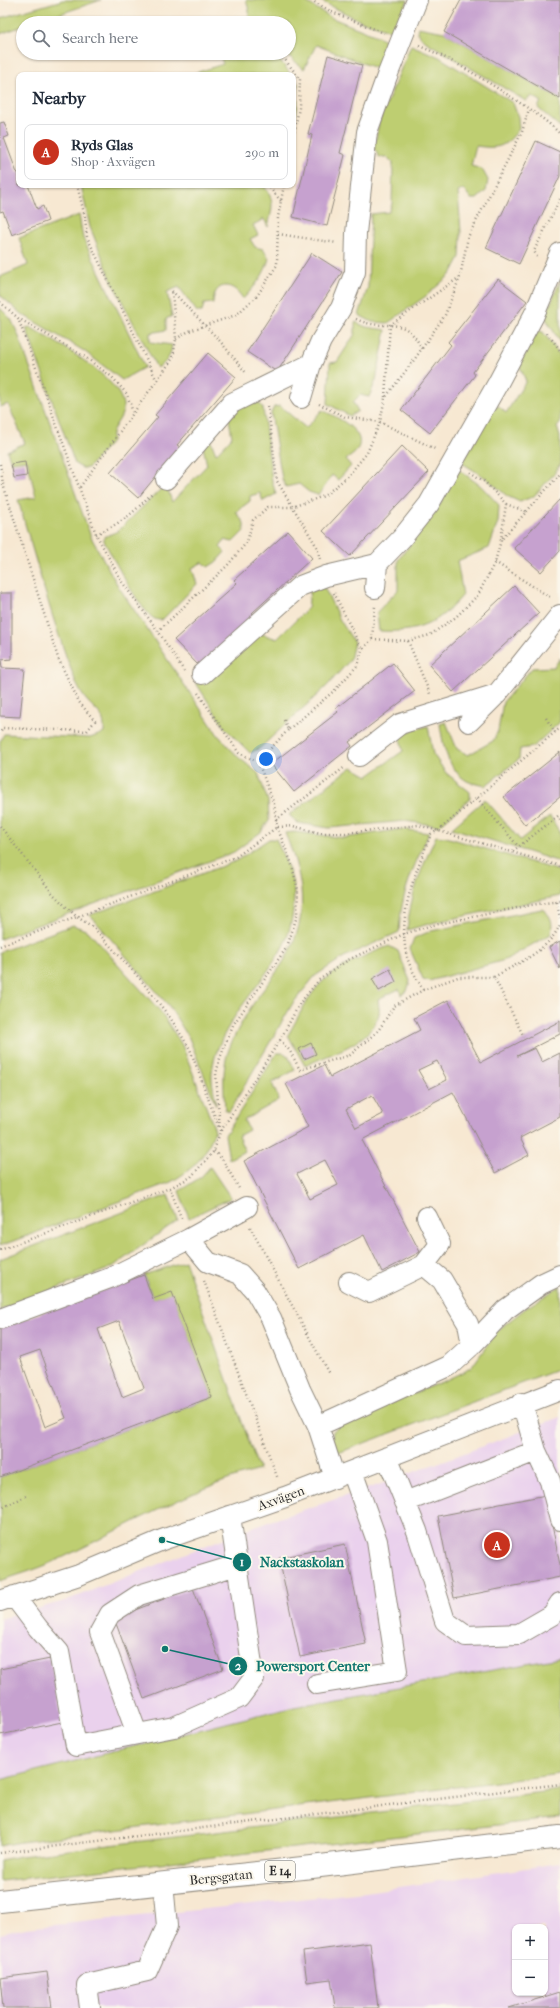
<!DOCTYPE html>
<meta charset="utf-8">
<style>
:root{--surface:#fff;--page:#f6f6f7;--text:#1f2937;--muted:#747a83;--line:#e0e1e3;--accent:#c8321e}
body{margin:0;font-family:"IM FELL French Canon",serif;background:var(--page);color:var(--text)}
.controls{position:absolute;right:12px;bottom:12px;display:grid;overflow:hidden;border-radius:8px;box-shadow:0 1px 3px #0004}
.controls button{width:36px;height:36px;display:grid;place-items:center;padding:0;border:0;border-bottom:1px solid var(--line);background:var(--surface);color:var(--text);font:20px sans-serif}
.you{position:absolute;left:266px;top:759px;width:14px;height:14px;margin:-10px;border:3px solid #fff;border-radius:50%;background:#1a73e8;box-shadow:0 0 0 6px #1a73e833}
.badge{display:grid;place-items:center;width:26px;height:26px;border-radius:50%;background:var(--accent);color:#fff;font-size:13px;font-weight:700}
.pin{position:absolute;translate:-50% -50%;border:2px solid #fff;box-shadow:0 1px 4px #0006}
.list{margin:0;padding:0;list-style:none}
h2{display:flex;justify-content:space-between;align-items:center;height:52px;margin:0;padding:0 16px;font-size:17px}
h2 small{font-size:13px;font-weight:400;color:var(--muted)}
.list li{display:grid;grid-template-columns:26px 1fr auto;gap:12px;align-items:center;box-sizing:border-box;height:56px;margin:0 8px 8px;padding:0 8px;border:1px solid var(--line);border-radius:8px}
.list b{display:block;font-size:15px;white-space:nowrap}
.list p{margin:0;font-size:13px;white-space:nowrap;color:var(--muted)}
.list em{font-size:13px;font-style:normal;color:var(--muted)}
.icon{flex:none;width:22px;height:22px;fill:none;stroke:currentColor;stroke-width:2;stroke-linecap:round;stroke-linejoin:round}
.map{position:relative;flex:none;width:560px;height:2008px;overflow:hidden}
.search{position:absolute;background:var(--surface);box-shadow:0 1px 3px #0004;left:16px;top:16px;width:280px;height:44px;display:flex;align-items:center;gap:10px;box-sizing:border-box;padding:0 14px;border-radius:22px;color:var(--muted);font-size:15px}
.panel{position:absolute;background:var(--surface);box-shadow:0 1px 3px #0004;left:16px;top:72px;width:280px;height:116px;border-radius:8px}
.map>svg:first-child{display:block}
</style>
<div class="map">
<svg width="560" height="2008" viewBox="0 0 560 2008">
<rect width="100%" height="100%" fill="#fbf7ec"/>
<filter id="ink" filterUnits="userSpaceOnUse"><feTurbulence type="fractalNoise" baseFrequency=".025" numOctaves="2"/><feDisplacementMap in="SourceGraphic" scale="8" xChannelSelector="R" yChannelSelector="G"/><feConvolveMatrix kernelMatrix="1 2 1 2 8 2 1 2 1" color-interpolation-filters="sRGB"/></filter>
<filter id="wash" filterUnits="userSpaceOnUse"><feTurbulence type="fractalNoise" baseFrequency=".012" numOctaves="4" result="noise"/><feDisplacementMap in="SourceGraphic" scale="16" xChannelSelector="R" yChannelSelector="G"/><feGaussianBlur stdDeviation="0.9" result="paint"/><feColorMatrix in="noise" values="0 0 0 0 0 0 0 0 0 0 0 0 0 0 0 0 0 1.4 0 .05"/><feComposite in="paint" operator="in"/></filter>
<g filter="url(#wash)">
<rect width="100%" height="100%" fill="#f7e8d2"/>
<path fill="#ead1ed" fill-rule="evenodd" d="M560,1417v241l-266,48 -294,74v-161l65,-18 193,-76 126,-42z
M560,1863v145h-560v-74l26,-6 340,-36zM515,1927h30v66h-30z"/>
<path fill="#bece71" stroke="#747c4e" d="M63,0h38l-68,23h-10v3l-23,8v-16z
M246,0h57l29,18 50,20 7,8 -9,24 -64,-25 -12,24 -19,-16h4v-30h-40v-13z
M319,0h89l-13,32 -34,-11z
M418,27l26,5 116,67v28l-22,-19 3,-7 -9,-5 -6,5 -103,-61 -6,-8z
M411,45l28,12 74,46 5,14 1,12c-14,19 -21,20 -43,17l-5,20 11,3 6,11 -2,11 -9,8h-6l-7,-10 -6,3 3,40 -1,25 -9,17 -25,22 -38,27 -16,-1 -13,-7 9,-28 3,-73 18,-2 3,-8 1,-41 -6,-6h-8l-5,-9 5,-26z
M219,53h50l15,12 7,10h-102l34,-11z
M293,77l5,7 -1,25 -4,17z
M81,185h182c13,16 9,23 5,42l-4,-8 -11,6 5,10 -8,4 5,8 8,2 6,9c-4,17 -14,28 -26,41 -10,-18 -29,-18 -30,4l-9,1 -2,8h-5l-18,-25 -12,5 5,24 -6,3v11l-16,3v9l22,3c-1,12 -6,18 -15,23l-43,-82 -24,-59z
M79,215l4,23 62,129 -23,13 -38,-29 -64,-38 -20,-18v-18l28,-12 -9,-27z
M560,281v61l-15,-25z
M0,308l11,11 7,15 73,203 27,49 100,149 20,22 20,16 10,28 1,19 -8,12 -27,20 -234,87v-198l4,-7 86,4 14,-5c1,-17 -4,-19 -15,-30 -6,-6 -11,-15 -14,-23 -23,-59 -39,-120 -57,-180l18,-3 -9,-37 -16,2 -4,-11 18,-8 -17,-39 -8,3z
M355,322l11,5 20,3 -10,50 -7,17 -9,-2 -7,7 5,9 -8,5 -22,-12 2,-41 7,-1 18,-28z
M30,327c23,14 95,52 93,81 0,13 -14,19 -11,33l-24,27h-6l-7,-4 -49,-136z
M538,331l5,1 17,23v69l-3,3 3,10v27l-6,10 -20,22 -14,6 -13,-6 -21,-18 -24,-15 32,-56 5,-1 7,7 20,-32 -7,-16z
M257,401l6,7 9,73 4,13 -13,7 -3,-8 -10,3v5l-14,11 8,11v8l-11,11 -9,-2 -4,7 5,5 -9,10 -8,5 -5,-5 -11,6 5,16 -35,36c-2,0 -5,0 -7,-1 -14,-6 -43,-63 -51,-78v-4l14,-6 48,-47 6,18 35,-37 -4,-18 7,-8 6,15 16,-17 -3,-18 11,-13z
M280,406l26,22 16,-18c12,6 47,21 35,40 -2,4 -8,7 -11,10l5,6 -13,14 -6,-5 -11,17 -3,3 -9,-3 -10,-8 -13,3 -4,-8 -11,-66 3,-6z
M459,470l22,16 18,19 -1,17 -9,26 -32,13 6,34c-26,30 -45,38 -84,36l-2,-19 21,-22v-30l38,-49z
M324,587l16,33 14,22 -4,18 -23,26 -67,62 -10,5 -25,-25 -29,-45 60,-51 21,7 31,-31 2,-17z
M560,658v64l-27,25 -13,2 -1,10 -34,27c-5,-2 -13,-2 -18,-5 -20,-12 -24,-36 -27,-57l6,-2 11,27 11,6 25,-14 5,-10 5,-29 29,-34 22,-1z
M428,726l5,28 13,19 24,19v7l-31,27 -34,-5 -76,7 -31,-5 -9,-8 63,-48 16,9 35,-25 -4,-17z
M485,799l35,41 30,-24 10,17v29l-108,-34z
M402,829l27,4c-16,36 -28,59 -30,99l-55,25 -29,19 -22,27 -61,104 -3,5 -4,-2c-1,-18 -3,-37 2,-55 6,-19 17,-37 28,-54 11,-16 28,-35 36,-53 19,-41 10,-75 -6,-115l10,-1 49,6z
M436,836l10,1 114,34v25l-124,26 -29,8c3,-34 15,-63 29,-94z
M269,839h7c7,17 17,36 18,54 0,17 -3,39 -11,53 -21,41 -66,79 -71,126 -1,10 3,23 4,33l-27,-67 -20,-32 -79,-91 146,-54z
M542,909c10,7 11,13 9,25l-46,26 -76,21 -6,-2 -13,-30 4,-11 17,-7z
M73,925l15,6 73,81 21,33 33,85c-10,27 -19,37 -44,52l-171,64v-294z
M389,946l9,5 12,30 -3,10 -6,4 -2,-6 -21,10c0,5 2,11 1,15 -8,30 -49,39 -74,52l-17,-31c10,-17 19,-38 33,-52 16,-16 47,-29 68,-37z
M277,1053h7l4,3 7,14 -23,13 7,17 -35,20 5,10 -11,6 7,15 -16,8 -4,-24z
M210,1167l21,31 -42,20 -10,-27 22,-14z
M168,1195l10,25 -67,48 -111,42v-51z
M185,1261l74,209c-73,20 -139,61 -208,93 -16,7 -34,12 -51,18v-104l212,-80 -40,-104 -19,6 -9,-24z
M560,1286v83l-222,84 -6,-13 1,-9 11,-9 100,-41 27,-13 27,-38 28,-22z
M560,1658v116l-539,68 -21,4v-66l294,-74z
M560,1790v28l-560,63v-21l20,-4z"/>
<g id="blocks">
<path fill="#c6a1cf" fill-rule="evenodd" d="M461,0h99v99l-116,-67z
M328,55l34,10 -22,88 5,2 -18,71 -34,-9 19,-82 -4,-1z
M4,122l5,14 -5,2 13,35 2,-1v13h9l9,24 6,-3 5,15 -36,14 -9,-24 -3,1v-89z
M536,141l24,11v24l-41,88 -33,-16z
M312,253l30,19 -65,100 -30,-20z
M498,279l29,22 -54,71 2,3 -45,58 -29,-23 50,-65 -3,-3z
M208,353l28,24 -59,68 3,2 -42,51 -28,-25 48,-56 -3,-2z
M402,446l27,26 -79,84 -27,-25z
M25,462l2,14 -13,2 -3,-14z
M560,499v52l-19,21 -27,-24z
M288,531l24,27 -60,55 3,3 -56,50 -25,-26 63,-57 -3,-3z
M514,586l25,27 -86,79 -24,-27z
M0,593h12v66l-11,1 1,8 23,1 -5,48 -20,-1z
M393,663l22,28 -66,51 3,4 -58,46 -23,-28 67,-52 -3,-3z
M560,752v45l-35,28 -21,-28z
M560,941v28l-11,-22z
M390,969l6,13 -17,9 -7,-12z
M448,1000l33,62 79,-41v13l-43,22 18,-8 7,14 18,-9v64l-40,21 9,17 -34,18 -42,-81 -91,48 58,112 -38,20 -18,-37 -65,34 -55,-108 64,-34 -22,-43 38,-19 6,12 90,-47 -6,-12zM437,1061l10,19 -18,9 -11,-19zM372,1095l11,19 -27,14 -10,-19zM325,1160l13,25 -28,14 -13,-25z
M311,1043l5,11 -12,5 -5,-10z
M144,1275l9,24 19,-7 40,105 -212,80v-149zM119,1321l25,67 -22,9 -24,-68zM40,1350l26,68 -21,9 -25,-70z
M546,1495l14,70v12l-106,21 -16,-82z
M345,1544l21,100 -66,13 -21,-99z
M193,1588l30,81 -79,30 -30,-81z
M50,1659l12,63 -62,13v-66z
M370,1943l8,65h-43l-4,-29 -24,3 -4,-30z
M47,1972l5,36h-49l-3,-30z
M560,1992v16h-51z"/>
</g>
</g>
<g filter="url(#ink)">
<use href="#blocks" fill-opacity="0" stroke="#918a7e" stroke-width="1"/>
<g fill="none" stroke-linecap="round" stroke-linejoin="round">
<defs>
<path id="minor" d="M301,398l10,-34 10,-23 20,-33 14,-36 1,-39 11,-101 20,-56 30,-76
M166,479l66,-76 79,-39
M375,588l2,-24 25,-26 27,-34 69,-121 36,-68 26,-62
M202,674l98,-88 26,-10 51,-12
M469,722l28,-28 63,-79
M359,756l41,-32 97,-30
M189,1239l19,23 32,12 15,17 16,27 29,71 18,37 17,52
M424,1265l16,-21 -13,-27
M0,1319l110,-41 79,-39 58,-32
M472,1345l33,-35 36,-26 19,-9
M522,1403l14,48 14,30 10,39
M318,1426l131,-60 23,-21 -4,-21 -26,-44 -18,-15 -55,27 -20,-10
M387,1457l30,74 28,90 21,15 53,-2 33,-19 8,-12
M405,1502l131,-51
M14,1596l24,32 21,24 17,94 98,-19 65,-29 15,-20 -24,-162
M0,1601l79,-26 83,-35 123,-43 275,-107
M317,1684l80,-13 -20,-130 -25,-70
M137,1734l-37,-102 10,-18 29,-19 98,-30
M90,2008l-3,-23 60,-14 20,-45 -4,-43"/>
<path id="highway" d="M0,1901l312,-34 248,-30"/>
</defs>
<use href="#minor" stroke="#918a7e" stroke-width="22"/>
<use href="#highway" stroke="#918a7e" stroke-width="24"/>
<path stroke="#918a7e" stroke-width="2.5" stroke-dasharray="1 3" stroke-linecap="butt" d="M311,0l21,12 52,21
M419,46c31,12 61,31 89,49 18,12 38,24 52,39
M276,53l10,8 14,18 -1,29 -6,31
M77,185l8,32 2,20 69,142
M267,185l14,16
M278,234l59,9
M537,257l-3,-6 26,-52
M172,291l48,50 27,33
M0,302l18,16 67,39 27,20 15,17 6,19
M18,318l78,216 26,48 36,49 26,40
M356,319c31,15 47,-8 66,30
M547,333l13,17
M176,339l13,-8 47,-16 21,-19 20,-31 1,-48 6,-32
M385,397l5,-72 70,-48
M319,404l26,13 35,5 57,28
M268,406l9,75 40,66 3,12
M0,464l3,20 55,174 21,44 16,19 -8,10 -84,-3 -3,5
M470,472l15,10 21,22 -5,36
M80,487l93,-129 3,-19 -4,-48
M506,504l21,8
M96,534c26,-11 38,-21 57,-42
M495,562l56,36
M334,593l28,57
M158,631l69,-65 20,-24 6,-22 15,-13h24l32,-11 23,-19 20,-24 13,-31 5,-24 29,-38 31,-45 15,-38 8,-40 54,-105 7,-23
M372,639l36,2 22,-6 26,-18 22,-22 17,-33 6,-22 59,-66
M408,641l22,53
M198,693l41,60 19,9
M546,718l9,14
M284,720l4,10 47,-40 22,-24 5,-16 10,-11 3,-33
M477,798l41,48
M276,820l69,-53
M0,826l54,69 23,22 16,10 48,53 30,39 19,30 29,79
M513,851l45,-35 2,5
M557,902l3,16
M0,946l236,-89 41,-30 16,-1 27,7h26l72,-8 142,41
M494,977c24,-14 53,-25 66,-52
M423,990c-5,-10 -13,-22 -16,-33 -10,-43 8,-83 24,-123l8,-4 121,-102
M280,1040l10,11 10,19 50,-15 28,-24 16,-25 29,-16 35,-13h36l30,60
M220,1131l-4,-57 4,-16 13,-33 54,-78 10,-31 1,-26 -7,-28 -14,-35 -3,-23 -16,-42 30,-32
M214,1151l8,8 18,31
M170,1188l21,-11 23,-26 6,-19 60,-92 20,-37 19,-23 29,-20 56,-26 25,-8 102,-21 29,-4
M250,1227l79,147
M0,1250l170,-62 12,32
M204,1281l74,198
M0,1509l26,-13
M0,1853l560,-69"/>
<use href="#minor" stroke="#fff" stroke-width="20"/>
<use href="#highway" stroke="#fff" stroke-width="22"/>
</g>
</g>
<g text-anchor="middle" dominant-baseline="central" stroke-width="4" stroke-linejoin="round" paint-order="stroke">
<rect fill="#fbf7ec" stroke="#696865" stroke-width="1" x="265" y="1861" width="30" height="20" rx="3"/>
<g font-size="12" font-weight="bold" fill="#2b2b2b">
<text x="280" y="1871">E 14</text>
</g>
<g font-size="13" fill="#2b2b2b" stroke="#fbf7ec">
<text transform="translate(281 1498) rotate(-20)">Axvägen</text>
<text transform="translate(221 1877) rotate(-6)">Bergsgatan</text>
</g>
</g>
<path fill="none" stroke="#0f766e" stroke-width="1.5" d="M162 1540L242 1562M165 1649L238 1666"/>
<g fill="#0f766e" stroke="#fbf7ec" stroke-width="1.5">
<circle cx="162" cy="1540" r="4"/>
<circle cx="165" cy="1649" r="4"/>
<circle cx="242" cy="1562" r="10"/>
<circle cx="238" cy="1666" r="10"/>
</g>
<g font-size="12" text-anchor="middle" font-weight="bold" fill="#fff">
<text x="242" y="1566">1</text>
<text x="238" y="1670">2</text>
</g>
<g font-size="14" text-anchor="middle" font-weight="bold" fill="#0f766e" stroke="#fbf7ec" stroke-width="4" stroke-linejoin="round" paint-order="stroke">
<text x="302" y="1567">Nackstaskolan</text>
<text x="313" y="1671">Powersport Center</text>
</g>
</svg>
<div class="controls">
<button>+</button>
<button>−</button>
</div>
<div class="you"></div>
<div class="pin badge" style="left:497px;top:1545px">A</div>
<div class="search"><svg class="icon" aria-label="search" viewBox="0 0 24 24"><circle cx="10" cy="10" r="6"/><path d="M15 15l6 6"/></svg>Search here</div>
<section class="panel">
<h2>Nearby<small></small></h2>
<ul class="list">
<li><span class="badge">A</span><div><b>Ryds Glas</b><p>Shop · Axvägen</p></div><em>290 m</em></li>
</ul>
</section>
</div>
